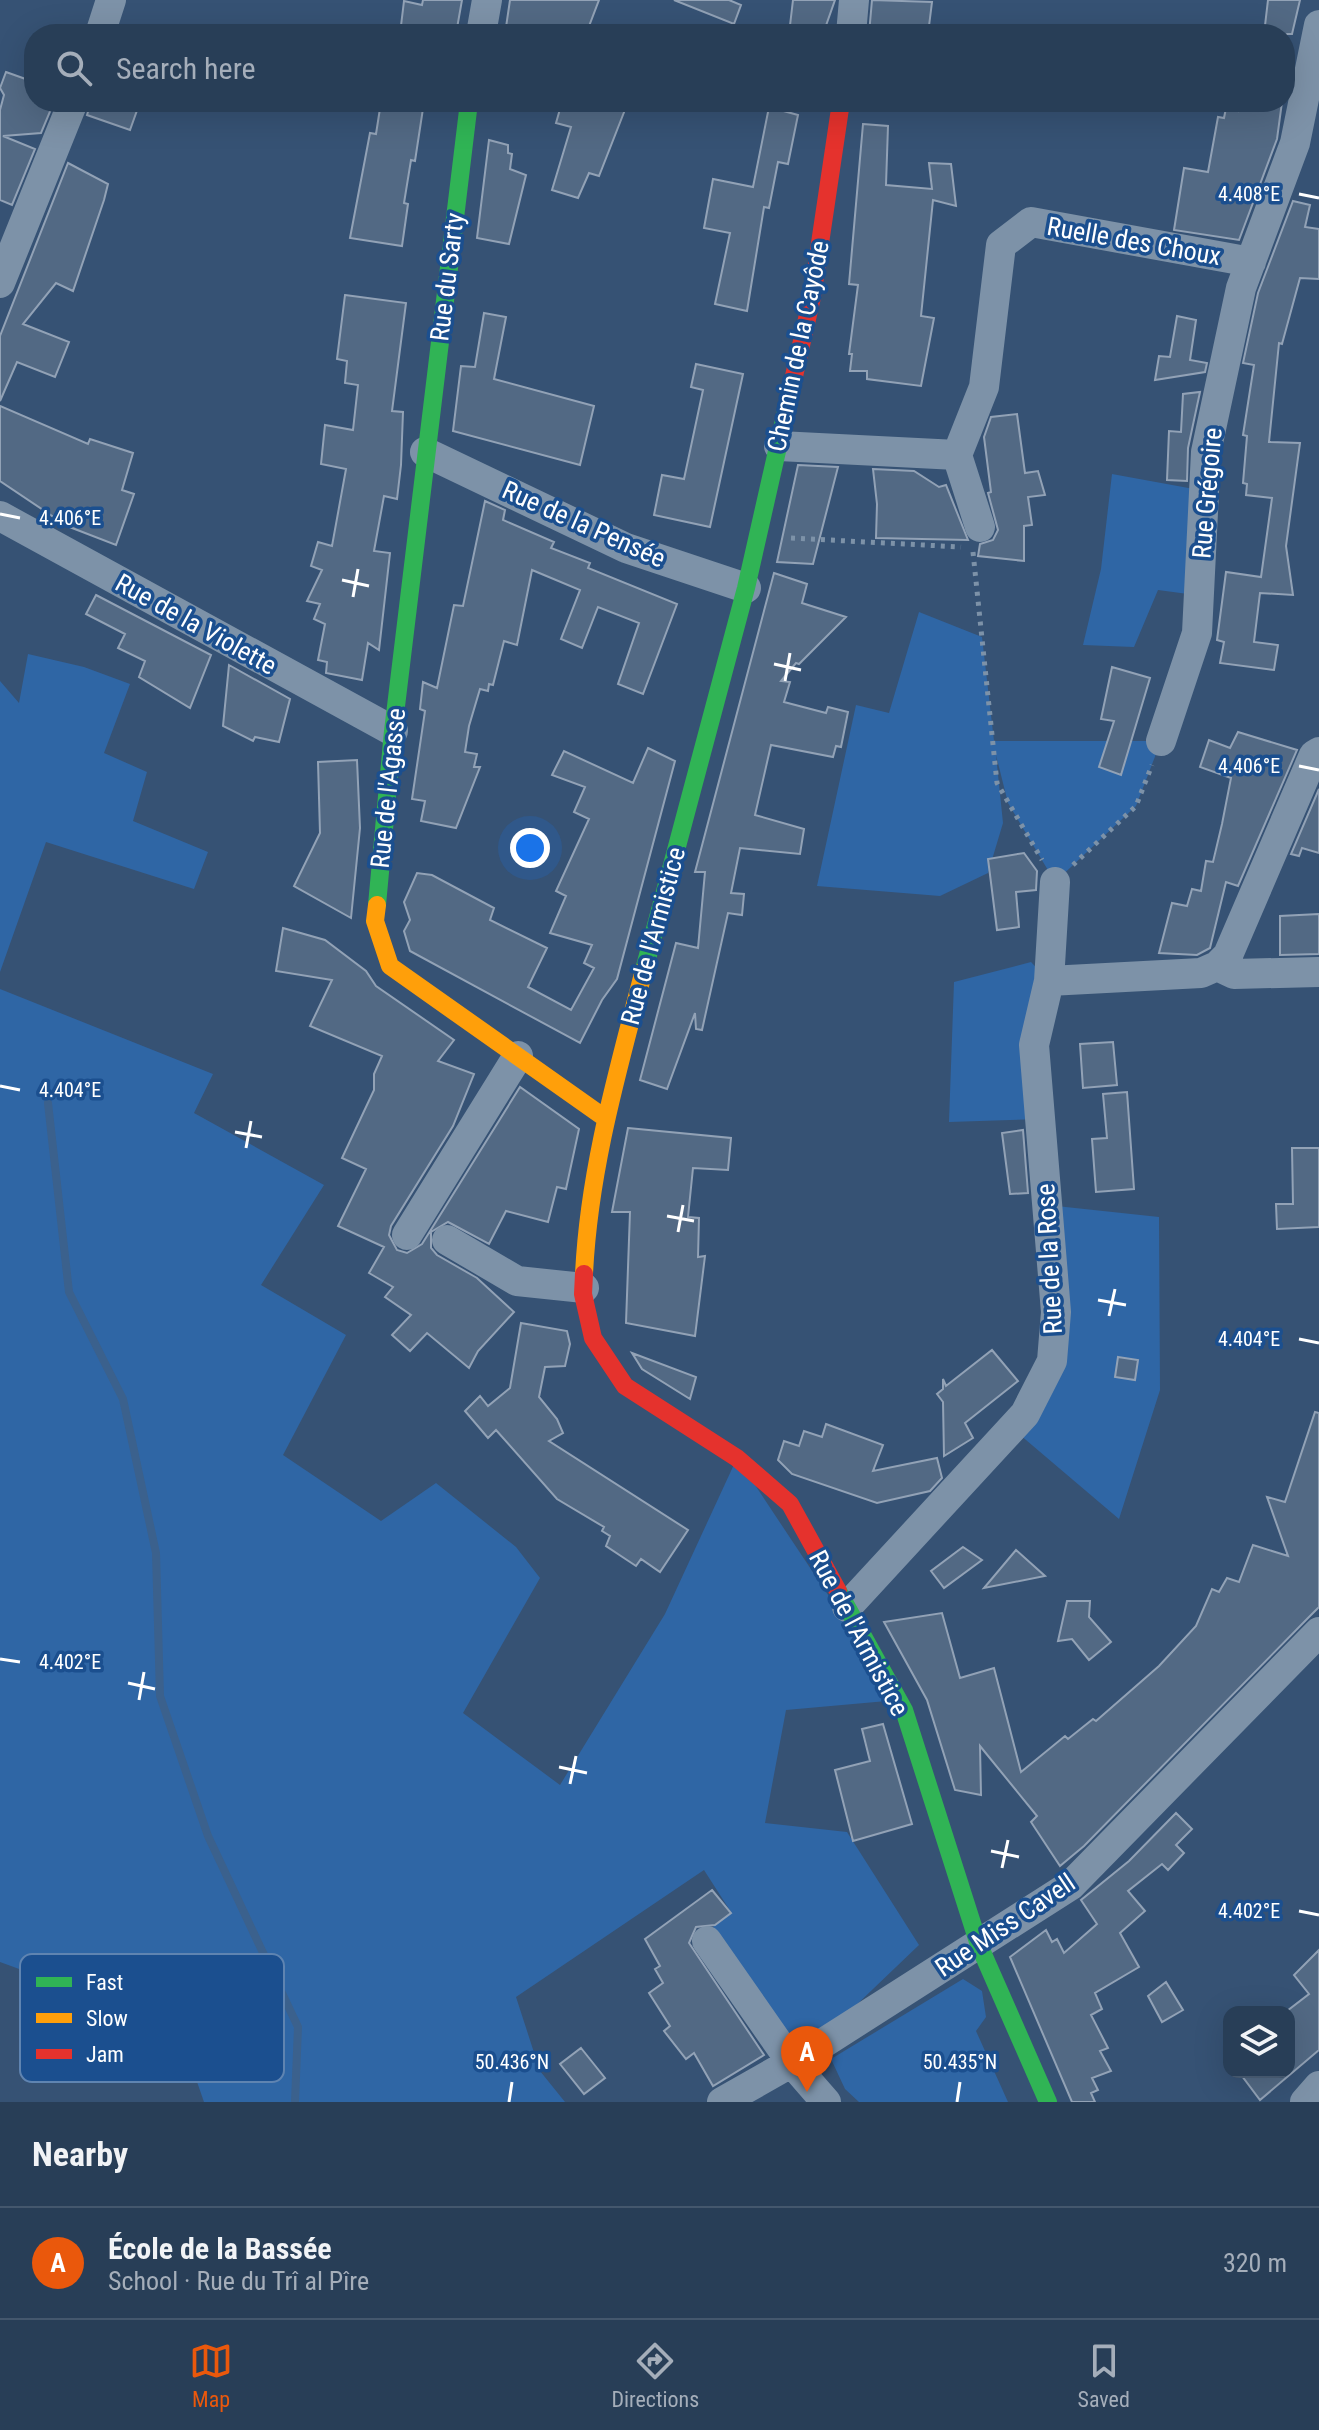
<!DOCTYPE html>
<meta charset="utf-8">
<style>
:root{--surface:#283e57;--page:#30455d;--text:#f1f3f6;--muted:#a5aeba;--line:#44576d;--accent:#ea580c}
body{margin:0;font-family:"Roboto Condensed",sans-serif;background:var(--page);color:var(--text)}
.controls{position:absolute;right:24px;bottom:24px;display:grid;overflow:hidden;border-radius:16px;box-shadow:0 8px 32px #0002}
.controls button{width:72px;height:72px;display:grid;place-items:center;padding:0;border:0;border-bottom:2px solid var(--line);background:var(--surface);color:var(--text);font:40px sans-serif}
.you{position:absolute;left:530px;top:848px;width:28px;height:28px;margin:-20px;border:6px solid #fff;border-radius:50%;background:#1a73e8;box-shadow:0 0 0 12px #1a73e833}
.badge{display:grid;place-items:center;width:52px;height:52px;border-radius:50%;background:var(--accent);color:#fff;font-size:26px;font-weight:700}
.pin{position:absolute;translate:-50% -66px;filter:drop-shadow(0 2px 4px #0008)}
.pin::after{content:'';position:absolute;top:42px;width:28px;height:24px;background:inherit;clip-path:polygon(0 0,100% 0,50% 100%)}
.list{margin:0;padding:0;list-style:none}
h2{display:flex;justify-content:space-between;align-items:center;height:104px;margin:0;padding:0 32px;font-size:34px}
h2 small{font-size:26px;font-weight:400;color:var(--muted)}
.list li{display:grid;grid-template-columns:52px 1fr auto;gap:24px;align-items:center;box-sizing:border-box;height:112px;padding:0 32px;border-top:2px solid var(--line)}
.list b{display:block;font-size:30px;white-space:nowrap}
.list p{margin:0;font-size:26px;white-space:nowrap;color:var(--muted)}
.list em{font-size:26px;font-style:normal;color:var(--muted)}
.icon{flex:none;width:44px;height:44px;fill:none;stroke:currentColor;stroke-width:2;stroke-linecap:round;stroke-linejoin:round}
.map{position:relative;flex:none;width:1319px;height:2102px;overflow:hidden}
.search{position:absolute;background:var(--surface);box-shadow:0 8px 32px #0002;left:24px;right:24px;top:24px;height:88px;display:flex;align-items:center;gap:20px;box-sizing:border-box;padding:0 28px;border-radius:32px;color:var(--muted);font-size:30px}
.sheet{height:216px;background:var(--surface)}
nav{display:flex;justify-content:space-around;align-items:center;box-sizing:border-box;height:112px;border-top:2px solid var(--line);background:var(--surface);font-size:22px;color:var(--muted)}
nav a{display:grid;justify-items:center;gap:4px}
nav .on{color:var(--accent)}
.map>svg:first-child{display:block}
</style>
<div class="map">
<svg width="1319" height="2102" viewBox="0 0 1319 2102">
<rect width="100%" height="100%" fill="#365274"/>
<path fill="#2f66a5" d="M1112,474l82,15 -6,105 -30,-4 -24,57 -51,-2 18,-76z
M919,612l63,25 12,104h167l-25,65 -81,76 -47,-79 -12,-48 7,68 -15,50 -48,23 -123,-10 39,-181 33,8z
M28,654l56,13 46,17 -26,69 43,19 -14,49 75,31 -14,37 -148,-47 -46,130v-291l19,22z
M1031,962l18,19 -9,138 -91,3 5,-140z
M0,989l213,85 -19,39 130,72 -63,100 85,50 -63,120 98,66 55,-38 80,64 24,31 -77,135 97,72 105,-171 72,-156 161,242 -112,10 -21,113 82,9 72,113 -116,111 -90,-129 18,-15 -27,-42 -188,127 24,74 25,31h-361l-26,-75 -178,-65z
M1047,1205l112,12 1,173 -41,129 -107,-91 42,-95z
M963,1979l19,12 4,26 -10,14 32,71h-149l-14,-13 -14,-30z"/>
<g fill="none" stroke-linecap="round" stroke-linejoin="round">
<path stroke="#3b618d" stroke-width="8" d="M48,1103l21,189 54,107 33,154 4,143 48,140 90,191 -3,75"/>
</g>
<path fill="#526984" stroke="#92a2b6" stroke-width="2" d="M423,0h39l-6,34h-56l4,-33 18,4z
M510,0h89l-13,34h-81z
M674,0h55l12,5 -7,19z
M793,0h42l-12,34h-34z
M872,0l60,2 -4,32h-59z
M1268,0h32l-8,34h-28z
M6,72l28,10v20h20l-13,31 -38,3 32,13 -23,56 -12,-5v-90l4,-15 -4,-7z
M91,102h49l-10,28 -43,-15z
M381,102h43l-9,59 -4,-1 -7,43 4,1 -6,42 -52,-8 20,-105 6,1z
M562,102h66l-29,74 -10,-3 -11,25 -26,-8 19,-63 -15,-4z
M1240,102h42l-5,37 -38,101 -65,-10 10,-62 24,4 10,-55 6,1 2,-10 12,3z
M769,107l29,8 -10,49 -10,-2 -9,46 -5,-1 -17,104 -32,-7 15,-71 -26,-5 9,-49 40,8z
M863,124l25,2 -2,59 46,4 -3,-26 22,1 5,42 -23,-6 -12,116 13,2 -13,68 -54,-7v-8h-17l2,-17h-3l9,-69 -9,-1z
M489,140l19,5v8l4,1 -2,15 16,6 -17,69 -32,-6z
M68,163l40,21 -4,16 -31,91 -17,-8 -33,41 46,18 -14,35 -38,-15 -17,39v-65z
M1293,201l17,4 -5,22 14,2v50l-19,-1 -18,66 -3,-1 -10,99 31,1 -14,103 7,49 -33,-2 -6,49 24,3 -4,25 -54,-7 4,-21 -7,-2 9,-68 35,5 11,-79 -26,-3 1,-11 -4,-1 4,-47 -4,-1 11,-70 -11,-2 15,-70z
M345,295l61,8 -14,108 11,1 -2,53 -4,34 -13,-3 -10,55 16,2 -11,97 -11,-7 -6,37 -36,-7 1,-11 -9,-2 7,-36 -11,-5 6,-15 -13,-3 15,-31 -11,-4 7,-24 14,4 14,-77 -25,-5 4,-39 28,5 5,-45 -13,-2 2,-22 -10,-2z
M484,313l22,4 -12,62 100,27 -14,59 -127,-34 8,-65 14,1z
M1177,316l19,4 -6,40 17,3 -2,9 -50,8 4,-24 11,1z
M696,364l47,10 -33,153 -56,-12 8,-40 22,4 19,-89 -12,-3z
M1200,392l-12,56 -1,33 -20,-1 2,-49 12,1 2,-38z
M0,406l88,38 2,-5 43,14 -11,37 12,4 -18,51 -49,-19 -67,-45z
M1017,414l8,59 13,-2 7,24 -17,2 4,28 -8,1v35l-46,-5 2,-12 13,-4 5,-10 -10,-37 3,-1 -7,-55 7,-20z
M798,465l40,2 -25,97 -36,-2z
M873,469l41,2 25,16 7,-2 22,55 -92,-2 1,-34z
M485,501l20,9 -2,10 51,22 -3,6 39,15 -2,5 89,36 -34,90 -25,-10 21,-61 -41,-16 -16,41 -21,-9 19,-49 -48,-20 -15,75 -13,-4 -11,44 -4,-1 -1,7 -8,-2 -11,37 -4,26 12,2 -3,13h6l-24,61 -35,-7 4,-20 -13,-2 13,-88 -5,-2 3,-27 14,6 17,-83 9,1z
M774,573l33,11 -5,19 44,14 -47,47 -3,-1 -15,18 9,1 -6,20 42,11 2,-6 20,5 -7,35 -5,-1 -3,11 -62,-12 -16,70 49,14 -4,25 -60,-6 -9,45 13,1 -2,21 -14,-2 -26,117 -6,-1 -1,-16 -28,76 -27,-9 36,-137 22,5 7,-76h-10z
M96,595l115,60 -21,53 -51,-31 6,-16 -27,-13 7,-14 -39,-20z
M229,665l61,34 -11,43 -24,-5 -2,4 -30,-15z
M1112,667l38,11 -29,97 -22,-8 15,-46 -13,-2z
M1238,732l59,18 -59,136 -12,-4 -16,66 -13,7 -38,-2 13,-50 15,3 5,-17 9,2 5,-30 7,1 9,-38 9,-46 -31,-11 9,-27 21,8z
M648,748l27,13 -58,218 -15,21 -22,43 -170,-92 -6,-20 6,-11 -6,-18 13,-29 15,2 62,33 -4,12 57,28 -19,39 43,23 23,-42 -10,-5 8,-18 -42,-12 16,-37 -10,-5 33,-72 -15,-7 11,-25 -33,-12 12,-24 69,32z
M357,760l3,68 -9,90 -57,-32 26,-53 -2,-71z
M1319,789v64l-17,-5 -3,8 -8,-2z
M1024,853l13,18 -1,19 -20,2 3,35 -22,3 -9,-71z
M1319,914v40l-39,1v-39z
M283,928l42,12 41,31 10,15 78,54 -16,21 36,13 -21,52 -62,100 -2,9 8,15 10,3 15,-9 98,-157 59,42 -13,60 -9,-2 -9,35 -42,-11 -17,33 -41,-22 -17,10v16l6,7 40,23 37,34 -36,39 -9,17 -42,-35 -17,18 -18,-16 19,-20 -26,-18 8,-10 -24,-14 15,-26 -46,-21 28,-57 -24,-11 32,-68v-16l8,-18 -72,-30 22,-46 -56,-9z
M1113,1042l4,43 -34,3 -3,-44z
M1127,1092l7,97 -38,3 -4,-53 15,-1 -4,-44z
M628,1128l103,10 -3,32 -35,-2 -5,49 11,1 -1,39 7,-1 -10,80 -69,-13 4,-111h-18z
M1023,1130l5,63 -18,1 -8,-61z
M1292,1148h27v79l-42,2 -1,-25h17z
M521,1323l46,8 3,13 -5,22 -20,1 -6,30 18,22 6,14 -14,8 139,89 -28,42 -19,-13 -5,7 -30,-20 4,-10 -8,-5 2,-4 -47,-28 -61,-69 -8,8 -23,-27 15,-15 8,10 22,-18z
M992,1350l26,31 -53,42 8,15 -29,18 -1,-54 -6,-8 6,-5v-10l3,7z
M632,1353l64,24 -6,22 -48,-30z
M1118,1357l20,3 -3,20 -20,-3z
M1315,1412l4,1v194l-11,11 -224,228 -24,20 -29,-44 6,-6 -57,-70 1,49 -26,-5 -28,-90 -43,-78 58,-9 18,65 34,-10 27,104 44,-36 3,3 25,-20 3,2 63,-55 37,-40 16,-37 7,3 8,-14 12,4 14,-37 35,11 -21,-59 18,5z
M826,1424l57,21 -10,26 64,-13 5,20 -12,13 -53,12 -85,-29 -14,-14 6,-19 15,5 5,-15 18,6z
M963,1547l19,13 -38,28 -13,-17z
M1016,1550l29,26 -61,12z
M1067,1601h23l-1,16 22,25 -22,18 -17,-21 -14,2z
M883,1724l29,100 -59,17 -18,-71 35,-9 -8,-32z
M1176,1813l16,16 -16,16 8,8 -16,17 -6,-6 -34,27 17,20 -25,22 19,34 -44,26 7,16 -11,6 17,33 -8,3 11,20 -19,7 6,12 -7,3 4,9h-23l-62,-145 36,-27 6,12 5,-3 7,14 33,-29 -16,-24 48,-39z
M712,1890l19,23 -16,12 -19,2 -7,16 75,112 -51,31 -19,-33 -8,6 -22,-28 6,-5 -21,-33 14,-10 -8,-14 5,-3 -15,-27z
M1319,1950v100l-59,50 -21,-28h50v-50l4,-3 -6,-8 22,-17 -15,-19z
M1166,1982l17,28 -21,12 -14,-26z
M581,2048l24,30 -21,16 -24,-30z"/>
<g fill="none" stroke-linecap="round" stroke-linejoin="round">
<path stroke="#7d92a8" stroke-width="5" stroke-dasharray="4 6" stroke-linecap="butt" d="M791,538l170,9
M973,552l24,231 45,77
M1073,865l63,-59 16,-41"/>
<path stroke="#7d92a8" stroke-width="30" d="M100,34l11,-34
M481,34l6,-34
M851,34l3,-34
M0,283l73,-181
M779,446l178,9 27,-68 17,-142 30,-23 220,40
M425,452l201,96 120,40
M957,455l23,72
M0,516l393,215
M1161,741l36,-108 9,-181 35,-164 54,-145 24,-118
M1217,966l11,-11 86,-200 5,-3
M1049,981l152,-8 16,-7 17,8 85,-2
M407,1235l111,-179
M447,1240l70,41 67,7
M847,1607l178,-193 27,-53 4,-49 -22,-267 15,-64 6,-99
M707,1941l85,122 34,39
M722,2102l81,-46 268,-171 248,-253
M1305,2102l14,-16"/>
<path stroke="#30b455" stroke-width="18" d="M377,905l16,-174 76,-629
M644,970l102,-382 41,-181
M838,1591l66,119 75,235 69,157"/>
<path stroke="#ff9f0a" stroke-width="18" d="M377,905l-2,16 15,45 215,152
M584,1274c5,-105 34,-204 60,-304"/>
<path stroke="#e5322d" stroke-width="18" d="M787,407l25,-110 29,-195
M584,1274l-1,20 10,44 32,48 112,72 53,46 48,87"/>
</g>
<path fill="none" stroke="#fff" stroke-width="3" d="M1299,194l20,4M0,514l20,4M342,580l27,6M353,597l5,-28M774,664l27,6M785,681l5,-28M1299,766l20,4M0,1086l20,4M235,1132l27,5M246,1148l5,-27M667,1216l27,5M678,1232l5,-27M1098,1300l28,5M1109,1316l6,-27M1299,1339l20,4M0,1659l20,3M128,1683l27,6M139,1700l5,-28M559,1767l28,6M570,1784l6,-28M991,1851l28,6M1002,1868l6,-28M1299,1911l20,4M509,2102l3,-20M957,2102l3,-20"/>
<g text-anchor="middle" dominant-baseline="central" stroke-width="7" stroke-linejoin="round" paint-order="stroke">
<g font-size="26" fill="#fff" stroke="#1b4f8f">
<text transform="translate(1134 241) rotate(10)">Ruelle des Choux</text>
<text transform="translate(447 277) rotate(-83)">Rue du Sarty</text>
<text transform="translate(798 346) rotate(-78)">Chemin de la Cayôde</text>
<text transform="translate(1207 493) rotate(-85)">Rue Grégoire</text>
<text transform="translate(584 524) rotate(24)">Rue de la Pensée</text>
<text transform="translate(196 624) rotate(29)">Rue de la Violette</text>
<text transform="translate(388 788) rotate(-84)">Rue de l'Agasse</text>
<text transform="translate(653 936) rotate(-75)">Rue de l'Armistice</text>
<text transform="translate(1049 1259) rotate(-93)">Rue de la Rose</text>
<text transform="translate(859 1633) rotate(62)">Rue de l'Armistice</text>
<text transform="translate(1005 1925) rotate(-34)">Rue Miss Cavell</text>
</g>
</g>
<rect x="20" y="1954" width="264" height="128" rx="12" fill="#1b4f8f" stroke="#5f84b1" stroke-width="2"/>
<rect x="36" y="1977" width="36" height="10" fill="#30b455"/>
<rect x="36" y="2013" width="36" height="10" fill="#ff9f0a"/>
<rect x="36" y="2049" width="36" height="10" fill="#e5322d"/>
<g font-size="22" fill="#fff">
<text x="86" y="1990">Fast</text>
<text x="86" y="2026">Slow</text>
<text x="86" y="2062">Jam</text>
</g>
<g font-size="20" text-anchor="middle" fill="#fff" stroke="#1b4f8f" stroke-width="7" stroke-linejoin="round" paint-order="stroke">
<text x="1249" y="201">4.408°E</text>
<text x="70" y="525">4.406°E</text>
<text x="1249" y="773">4.406°E</text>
<text x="70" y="1097">4.404°E</text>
<text x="1249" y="1346">4.404°E</text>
<text x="70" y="1669">4.402°E</text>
<text x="1249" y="1918">4.402°E</text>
<text x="512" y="2069">50.436°N</text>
<text x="960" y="2069">50.435°N</text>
</g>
</svg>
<div class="controls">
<button><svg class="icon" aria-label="layers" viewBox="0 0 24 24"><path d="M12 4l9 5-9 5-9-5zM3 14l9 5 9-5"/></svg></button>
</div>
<div class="you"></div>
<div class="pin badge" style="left:807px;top:2092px">A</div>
<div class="search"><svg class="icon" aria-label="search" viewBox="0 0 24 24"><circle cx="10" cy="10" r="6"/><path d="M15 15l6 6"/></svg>Search here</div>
</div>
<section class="sheet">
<h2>Nearby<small></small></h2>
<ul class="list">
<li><span class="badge">A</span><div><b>École de la Bassée</b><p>School · Rue du Trî al Pîre</p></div><em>320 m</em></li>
</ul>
</section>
<nav>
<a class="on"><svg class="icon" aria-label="map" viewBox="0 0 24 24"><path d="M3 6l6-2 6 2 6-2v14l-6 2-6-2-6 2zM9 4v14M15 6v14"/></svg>Map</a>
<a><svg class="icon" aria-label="directions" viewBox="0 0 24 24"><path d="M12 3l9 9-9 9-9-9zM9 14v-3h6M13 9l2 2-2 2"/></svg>Directions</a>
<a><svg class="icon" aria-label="saved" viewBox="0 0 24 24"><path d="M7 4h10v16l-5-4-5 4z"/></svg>Saved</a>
</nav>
